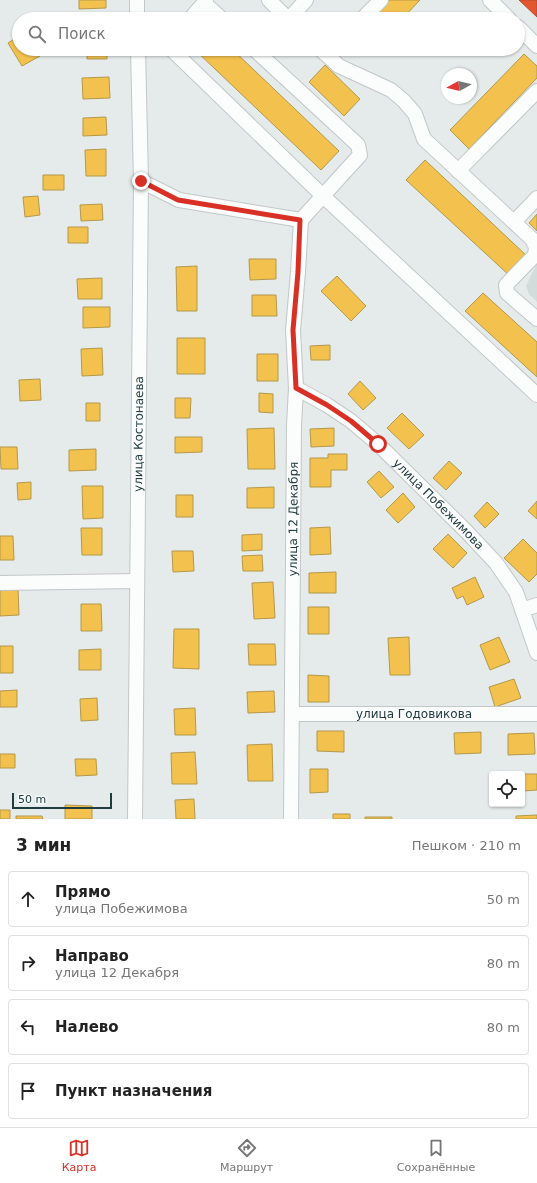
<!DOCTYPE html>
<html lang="ru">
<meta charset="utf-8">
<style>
:root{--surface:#fff;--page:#f6f6f6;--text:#222;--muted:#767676;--line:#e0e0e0;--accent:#d93025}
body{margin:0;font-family:"DejaVu Sans",sans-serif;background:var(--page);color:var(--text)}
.controls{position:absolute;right:12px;bottom:12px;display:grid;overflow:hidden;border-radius:4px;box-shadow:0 1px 3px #0004}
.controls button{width:36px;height:36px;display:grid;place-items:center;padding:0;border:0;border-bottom:1px solid var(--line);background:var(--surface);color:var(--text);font:20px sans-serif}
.compass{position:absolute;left:441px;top:68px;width:36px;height:36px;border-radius:50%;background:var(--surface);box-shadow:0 1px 3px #0004;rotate:262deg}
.scale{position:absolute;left:12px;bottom:10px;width:100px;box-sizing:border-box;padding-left:4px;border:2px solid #213c3f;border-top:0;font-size:11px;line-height:14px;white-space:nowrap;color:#213c3f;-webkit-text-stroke:3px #f3f9f8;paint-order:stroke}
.stop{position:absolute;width:12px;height:12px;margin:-9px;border:3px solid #d93025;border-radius:50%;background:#fff}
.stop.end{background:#d93025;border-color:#fff;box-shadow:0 1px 4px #0008}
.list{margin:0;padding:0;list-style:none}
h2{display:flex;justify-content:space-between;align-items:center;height:52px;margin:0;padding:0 16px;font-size:17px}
h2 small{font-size:13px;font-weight:400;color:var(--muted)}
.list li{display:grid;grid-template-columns:26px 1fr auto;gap:12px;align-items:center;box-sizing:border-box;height:56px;margin:0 8px 8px;padding:0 8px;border:1px solid var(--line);border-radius:4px}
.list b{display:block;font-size:15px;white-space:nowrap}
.list p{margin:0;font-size:13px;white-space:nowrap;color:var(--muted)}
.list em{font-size:13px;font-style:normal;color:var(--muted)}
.icon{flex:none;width:22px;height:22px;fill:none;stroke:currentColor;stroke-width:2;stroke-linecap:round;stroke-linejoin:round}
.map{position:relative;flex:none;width:537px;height:819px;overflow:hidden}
.search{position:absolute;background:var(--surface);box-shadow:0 1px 3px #0004;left:12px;right:12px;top:12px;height:44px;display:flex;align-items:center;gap:10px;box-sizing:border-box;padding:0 14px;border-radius:22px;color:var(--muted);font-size:15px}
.sheet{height:308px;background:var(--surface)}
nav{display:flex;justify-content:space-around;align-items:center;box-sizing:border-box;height:56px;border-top:1px solid var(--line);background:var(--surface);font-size:11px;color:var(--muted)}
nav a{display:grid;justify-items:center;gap:2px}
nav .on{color:var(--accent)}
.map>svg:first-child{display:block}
</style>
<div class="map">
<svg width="537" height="819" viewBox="0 0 537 819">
<rect width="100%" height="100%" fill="#e5eaea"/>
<path fill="#d2dcdb" d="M537,263v39l-8,-8 -3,-8z"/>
<path fill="#f2c14e" stroke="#b3994a" d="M79,0h27v8l-27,1z
M386,0h34l-18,19h-35z
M19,36v13h17l4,7 -18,10 -14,-23z
M87,49h20v10h-20z
M194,49h38l107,102 -18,19z
M524,54l13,12v12l-68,71 -19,-19z
M325,65l35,34 -16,17 -35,-34z
M109,77l1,21 -27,1 -1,-21z
M106,117l1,18 -24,1v-18z
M106,149v27h-20l-1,-26z
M425,160l104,98 -18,19 -105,-97z
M43,175h21v15h-21z
M38,196l2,19 -15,2 -2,-20z
M102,204l1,16 -22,1 -1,-16z
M537,214v17l-8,-8z
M68,227h20v16h-20z
M249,259h27v20l-26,1z
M197,266v45h-20l-1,-44z
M337,276l29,30 -15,15 -30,-30z
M102,278v21h-24l-1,-20z
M483,293l54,49v35l-72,-66z
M252,295h24l1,21h-25z
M83,307h27v20l-27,1z
M177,338h28v36h-28z
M330,345v15h-19l-1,-14z
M102,348l1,27 -21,1 -1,-27z
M257,354h21v27h-21z
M40,379l1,21 -21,1 -1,-21z
M360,381l16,17 -13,12 -15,-16z
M259,393l14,1v19l-14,-1z
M175,398h16l-1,20h-15z
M86,403h14v18h-14z
M402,413l22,22 -15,14 -22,-21z
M274,428l1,41h-27l-1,-40z
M334,428v18l-23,1 -1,-18z
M175,437h27v15l-27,1z
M0,447h17l1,22h-17z
M96,449v21l-27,1v-21z
M328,454h19v16h-16v17h-21v-29h18z
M449,461l13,12 -16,17 -13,-12z
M379,471l15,16 -13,11 -14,-16z
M31,482v17l-13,1 -1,-17z
M82,486h21v32l-20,1z
M274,487v21h-27v-20z
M403,493l12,14 -17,16 -12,-13z
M176,495h17v22h-17z
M537,501v18l-9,-8z
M487,502l12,12 -14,14 -11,-12z
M330,527l1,27 -21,1v-27z
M81,528h21v27h-20z
M262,534v16l-20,1v-16z
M448,534l19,19 -14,15 -20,-19z
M0,536h13l1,24h-14z
M523,539l14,14v21l-8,8 -25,-24z
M172,551h21l1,20 -21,1z
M262,555l1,16h-20l-1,-15z
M336,572v21h-27v-20z
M475,577l9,20 -17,8 -4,-9 -6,3 -5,-11z
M273,582l2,36 -21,1 -2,-36z
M18,588l1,27 -19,1v-27z
M81,604h20l1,27h-21z
M308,607h21v27h-21z
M174,629h25v40l-26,-1z
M409,637l1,38h-20l-2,-37z
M499,637l11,25 -20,8 -10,-25z
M248,644h27l1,21h-27z
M0,646h13v27h-13z
M101,649v21h-22v-20z
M308,675l21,1v26h-21z
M514,679l7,19 -26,9 -6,-20z
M17,690v17h-17v-16z
M274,691l1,21 -27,1 -1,-21z
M97,698l1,22 -17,1 -1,-22z
M195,708l1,27h-21l-1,-26z
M317,731h27v21l-27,-1z
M481,732v21l-26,1 -1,-21z
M534,733l1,21 -27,1v-21z
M272,744l1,37h-25l-1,-36z
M195,752l2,32h-25l-1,-31z
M0,754h15v14h-15z
M75,759h21l1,16 -21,1z
M310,769h18v23l-18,1z
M523,774h14v16l-13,1z
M194,799l1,20h-19l-1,-19z
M65,805l27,1v13h-27z
M0,810h10v9h-10z
M333,814h17v5h-17z
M537,815v4h-21v-3z
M16,816h26l1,3h-27z
M365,817h27v2h-27z"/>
<path fill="#e4572e" stroke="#aa4f33" d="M519,0h18v17z"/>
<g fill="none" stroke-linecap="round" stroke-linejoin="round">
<defs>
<g id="minor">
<path d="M137,0v19"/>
<path d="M206,0l-2,3 18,16"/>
<path d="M269,0l19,19"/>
<path d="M490,0l19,19"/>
<path d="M190,19l14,-16"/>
<path d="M289,19l17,-19"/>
<path d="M362,19l19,-19"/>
<path d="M518,27l19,19"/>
<path d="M171,49l152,147 214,199"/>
<path d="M254,49l104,96 2,10 -59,65"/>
<path d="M320,49l19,17 52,24 13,11 11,13 9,25 108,100 4,8 -1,8 -29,30 1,8 30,26"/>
<path d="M458,171l79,-80"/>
<path d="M141,181l38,19 122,20"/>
<path d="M514,222l23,-24"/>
<path id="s1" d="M296,388l31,17 24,16 27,23 88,87 30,32 20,29 21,61"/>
<path d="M0,583l137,-2"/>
<path d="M522,610l15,-5"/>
<path id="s2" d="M292,714h245"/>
<path id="s3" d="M135,819l6,-638 -3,-132"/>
<path id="s4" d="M291,819l3,-394 2,-37 -3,-58 5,-58 3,-52"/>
</g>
</defs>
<use href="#minor" stroke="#c2c7c7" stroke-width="16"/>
<use href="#minor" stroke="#fbfcfc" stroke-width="14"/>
</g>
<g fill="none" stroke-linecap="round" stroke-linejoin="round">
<path stroke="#d93025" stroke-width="5" d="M141,181l37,19 122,20 -2,52 -5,58 3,58 31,17 24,16 27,23"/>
</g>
<g text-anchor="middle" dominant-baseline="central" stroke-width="4" stroke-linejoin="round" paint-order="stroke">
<g font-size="12" fill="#213c3f" stroke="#f3f9f8">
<text stroke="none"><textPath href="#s3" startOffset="385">улица Костонаева</textPath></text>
<text stroke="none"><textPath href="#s1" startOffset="185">улица Побежимова</textPath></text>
<text stroke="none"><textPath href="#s4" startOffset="300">улица 12 Декабря</textPath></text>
<text stroke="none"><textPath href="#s2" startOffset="122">улица Годовикова</textPath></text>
</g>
</g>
</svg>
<div class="controls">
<button><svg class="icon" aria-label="locate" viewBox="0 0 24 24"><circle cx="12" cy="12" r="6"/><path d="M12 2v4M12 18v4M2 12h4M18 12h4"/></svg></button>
</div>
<svg class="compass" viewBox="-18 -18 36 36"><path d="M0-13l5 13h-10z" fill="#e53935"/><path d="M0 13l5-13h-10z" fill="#767676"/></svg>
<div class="scale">50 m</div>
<div class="stop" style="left:378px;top:444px"></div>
<div class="stop end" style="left:141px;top:181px"></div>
<div class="search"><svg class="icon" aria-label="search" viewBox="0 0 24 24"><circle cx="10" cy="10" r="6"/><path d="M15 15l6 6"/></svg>Поиск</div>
</div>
<section class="sheet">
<h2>3 мин<small>Пешком · 210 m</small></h2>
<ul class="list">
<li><svg class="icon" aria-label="ahead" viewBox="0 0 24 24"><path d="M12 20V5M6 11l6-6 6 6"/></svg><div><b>Прямо</b><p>улица Побежимова</p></div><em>50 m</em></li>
<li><svg class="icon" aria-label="right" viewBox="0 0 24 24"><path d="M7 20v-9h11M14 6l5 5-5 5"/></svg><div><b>Направо</b><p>улица 12 Декабря</p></div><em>80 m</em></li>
<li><svg class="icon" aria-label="left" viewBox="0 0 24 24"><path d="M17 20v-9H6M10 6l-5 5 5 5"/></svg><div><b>Налево</b></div><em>80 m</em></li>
<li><svg class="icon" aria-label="arrive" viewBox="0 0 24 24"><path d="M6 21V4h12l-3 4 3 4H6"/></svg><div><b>Пункт назначения</b></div></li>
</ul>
</section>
<nav>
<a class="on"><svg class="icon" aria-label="map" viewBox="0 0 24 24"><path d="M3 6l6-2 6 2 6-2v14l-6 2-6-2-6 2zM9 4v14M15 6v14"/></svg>Карта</a>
<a><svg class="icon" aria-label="directions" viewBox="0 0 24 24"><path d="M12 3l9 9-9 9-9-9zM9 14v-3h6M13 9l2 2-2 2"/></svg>Маршрут</a>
<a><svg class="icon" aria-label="saved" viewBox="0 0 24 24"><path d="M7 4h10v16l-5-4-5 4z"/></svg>Сохранённые</a>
</nav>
